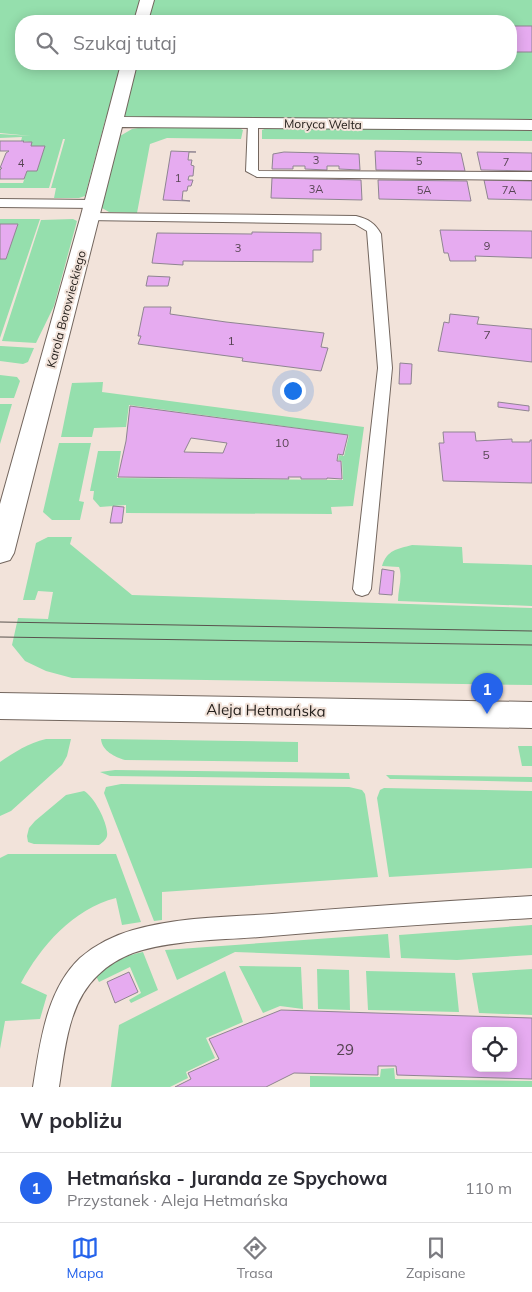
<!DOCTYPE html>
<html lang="pl">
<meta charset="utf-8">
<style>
:root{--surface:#fff;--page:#f7f7f7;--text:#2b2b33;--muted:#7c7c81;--line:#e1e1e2;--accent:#2563eb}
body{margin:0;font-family:Mulish,sans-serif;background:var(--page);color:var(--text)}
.controls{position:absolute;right:15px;bottom:15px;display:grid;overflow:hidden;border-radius:10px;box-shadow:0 2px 12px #0003}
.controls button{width:45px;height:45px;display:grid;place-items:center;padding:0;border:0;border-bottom:1px solid var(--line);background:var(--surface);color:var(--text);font:25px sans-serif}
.you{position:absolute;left:292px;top:390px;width:18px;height:18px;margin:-12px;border:4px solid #fff;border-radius:50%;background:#1a73e8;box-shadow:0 0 0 8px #1a73e833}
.badge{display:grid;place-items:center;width:32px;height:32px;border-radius:50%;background:var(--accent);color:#fff;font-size:16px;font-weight:700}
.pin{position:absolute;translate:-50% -41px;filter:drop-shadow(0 1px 2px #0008)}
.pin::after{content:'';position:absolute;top:26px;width:18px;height:15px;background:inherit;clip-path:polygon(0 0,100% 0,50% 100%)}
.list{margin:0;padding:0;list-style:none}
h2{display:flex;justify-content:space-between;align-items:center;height:65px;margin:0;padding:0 20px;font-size:21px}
h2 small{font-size:16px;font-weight:400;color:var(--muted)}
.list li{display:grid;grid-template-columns:32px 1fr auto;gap:15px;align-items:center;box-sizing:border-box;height:70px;padding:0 20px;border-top:1px solid var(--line)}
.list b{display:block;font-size:19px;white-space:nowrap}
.list p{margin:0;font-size:16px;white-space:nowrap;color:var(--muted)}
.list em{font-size:16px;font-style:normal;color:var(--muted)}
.icon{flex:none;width:28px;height:28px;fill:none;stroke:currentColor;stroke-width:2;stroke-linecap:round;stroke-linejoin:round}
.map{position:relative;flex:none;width:532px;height:1087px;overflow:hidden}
.search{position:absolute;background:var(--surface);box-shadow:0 2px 12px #0003;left:15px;right:15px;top:15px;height:55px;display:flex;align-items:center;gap:12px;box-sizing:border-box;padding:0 18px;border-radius:20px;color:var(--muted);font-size:19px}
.sheet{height:135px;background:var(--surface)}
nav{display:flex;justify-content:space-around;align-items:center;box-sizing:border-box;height:70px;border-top:1px solid var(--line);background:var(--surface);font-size:14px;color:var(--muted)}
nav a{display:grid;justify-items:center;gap:2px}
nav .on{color:var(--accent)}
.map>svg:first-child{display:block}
</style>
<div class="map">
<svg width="532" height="1087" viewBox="0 0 532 1087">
<rect width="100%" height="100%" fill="#f2e3da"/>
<path fill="#95dfad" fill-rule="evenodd" d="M0,0h532v122l-426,-5 -21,79 -6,2h-25l2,-10h-5l14,-49h-2l-14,49h-49v-5h23l4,-12h10l8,-25h-14l1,-4 -11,-1 1,-4 -22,1v-4l31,2 -31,-3zM21,21h490v43h-490z
M150,126l87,1 6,3 -2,9 -74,-1 -17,6 -13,69 -28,-1 -7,-4 18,-72 12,-7z
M267,128l265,2v11l-270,-2v-9z
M0,219h40l-40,119v-79h6l12,-35h-18z
M73,219l4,2 -23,85 -18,37 -34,-2 39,-121z
M0,346h1l33,2 -6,14 -5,2 -23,-3z
M0,375l17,2 3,4 -6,17h-14z
M103,382l-1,10 262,35 -11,79 -22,1 1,7 -206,-1v-8l-26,2 -7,-8 1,-8h-4l8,-40h23l-4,27 226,2 -1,-19 -4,-1 1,-5 5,1 5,-21 -220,-30 -3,22 -32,1 -2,9h-31l11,-54z
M0,404h12l-12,40z
M59,443h32l-12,58 5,1 -4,18h-28l-9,-8z
M48,537h24l-2,7 62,51 400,13v77l-460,-7 -26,-7 -21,-10 -13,-16 6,-27 30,1 5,-27 -15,-1 -3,9h-12l13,-57z
M412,545l50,2 1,16 69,2v41l-134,-5c0,-12 5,-23 1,-34l-17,-1c5,-16 15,-17 30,-21z
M46,739h25l-4,17 -5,9 -51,46 -11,5v-54c15,-10 28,-19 46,-23z
M101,739l197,3v20l-173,-2c-10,-3 -23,-9 -24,-21z
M518,746h14v20h-10z
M115,770l234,3 1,6 -240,-3 -10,-4z
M386,775l146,2v5l-137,-3h-5z
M121,784l228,3 13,3 3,4 13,83 -216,15v28l-8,1 -50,-128 2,-6z
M384,788l148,3v77l-143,9 -12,-79 3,-8z
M84,791c10,5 25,34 23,45 -1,4 -5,7 -8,9l-65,-1 -6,-2 -1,-6 2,-8 6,-7 31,-26z
M8,854h108l25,68 -19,3 -6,-27c-43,11 -75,48 -95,85l26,12 -7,24 -35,2 -5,28v-191z
M532,925v30l-75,5 -56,-2 -2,-23z
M388,934l2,24 -155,-6 -58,28 -12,-30z
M143,952l15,38 -27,13 -2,-3 12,-7 -11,-26 -31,15 -3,-6c14,-14 28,-20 47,-24z
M239,966l62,1 2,42 -23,-3 -17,7z
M317,969l32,1 1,40 -32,-1z
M532,969v46l-53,-2 -7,-40z
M225,971l18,51 -37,16 9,20 -29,14 2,6 -18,9h-59l8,-62z
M366,971l89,2 4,39 -91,-2z
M394,1068l1,11 137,2v6h-222v-11l70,1 1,-8z"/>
<path fill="#e6abf0" stroke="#8f8591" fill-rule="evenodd" d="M511,26h21v26h-21z
M0,141h24l-1,1h9l-1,4h14l-8,25h-10l-3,8h-24v-9l2,-2h-2l6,-15 3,-2h-9z
M171,151l25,1h-7l-1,8h4l-1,5 3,1 -1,10h-4l-1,4h5l-2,6h-3l-1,5h-4l-1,9 8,1 -27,-1z
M375,151l86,2 4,18 -89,-1z
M284,152l75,2 1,16 -21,-1v-3h-12v4l-22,-1v-3h-12v3h-21l1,-15z
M477,152l55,1v18l-51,-1z
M272,178l89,2 1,20 -91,-2z
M378,180l89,1 4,20 -92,-2z
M484,180l48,1v19l-44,-1z
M0,224h18l-12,35h-6z
M440,230l92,1v27l-57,-2 1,5h-26l-2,-8h-4z
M252,232l69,1v17h-8v12l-130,-1v4l-31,-2 5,-30 95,1z
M148,276l22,1 -2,9h-22z
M144,307h27l-1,7 56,8 98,11 -3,14 7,1 -7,23 -79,-10 1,-3 -105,-14 3,-8h-3z
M450,314l29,3 -2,7 55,5v33l-94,-11 6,-29 5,1z
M400,363l12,1 -1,20h-12z
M498,402l31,4v5l-31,-4z
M130,406l218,29 -5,20 -5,-1 -1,7h4l1,18 -15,-1v1h-26v-2h-13l1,2 -171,-2 8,-36zM191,438l36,5 -4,10 -39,-1z
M443,432h32l1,9 36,-2v3h18v-2h2v43l-89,-2 -4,-38h5z
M113,506l11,1 -2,16h-12z
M382,569l12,2 -2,24 -13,-1z
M129,972l9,20 -23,11 -8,-21z
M281,1010l251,8v61l-135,-4 -1,-9h-18v9l-84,-2 -28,14h-91l16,-8 -3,-6 31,-14 -10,-20zM476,1031h37v37h-37z"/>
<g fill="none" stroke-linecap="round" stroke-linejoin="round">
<defs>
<path id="service" d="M253,120l5,3v47l1,1 273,1v8l-275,-3 -11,-6 2,-48z
M0,199l94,1 6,4 -6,4 -94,-1z
M90,213l266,3c12,3 19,7 25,18l11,134 -21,221 -3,5 -6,2 -6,-2 -3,-5 25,-221 -11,-137 -12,-7 -269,-4 -2,-3z
M532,896v22c-91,5 -181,11 -272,19 -40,3 -89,3 -127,16 -13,5 -25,12 -35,22 -30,28 -33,74 -39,112h-26c7,-43 13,-97 47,-129 15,-13 35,-23 53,-28 45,-13 93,-13 139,-16 87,-7 173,-13 260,-18z"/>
<path id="minor" d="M140,0h14l-6,21h-14z
M121,64h16l-13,53 408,3v10l-410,-3 -108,426 -4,7 -10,3v-59l81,-289z"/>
<path id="tertiary" d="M0,693l532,9v26l-532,-9z"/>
</defs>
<use href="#service" stroke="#73665e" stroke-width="2"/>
<use href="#minor" stroke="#73665e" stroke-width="2"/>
<use href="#tertiary" stroke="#73665e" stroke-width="2"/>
<use href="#service" fill="#fff" fill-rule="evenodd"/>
<use href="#minor" fill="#fff" fill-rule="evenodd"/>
<use href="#tertiary" fill="#fff" fill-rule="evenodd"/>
<path stroke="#59524d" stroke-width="1" d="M0,622l532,9
M0,637l532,8"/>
</g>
<g text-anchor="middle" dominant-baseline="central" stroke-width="4" stroke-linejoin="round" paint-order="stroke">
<g font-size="11" fill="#564452">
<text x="316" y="160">3</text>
<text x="419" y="161">5</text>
<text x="506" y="162">7</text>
<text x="21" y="163">4</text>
<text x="178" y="178">1</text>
<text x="316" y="189">3A</text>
<text x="424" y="190">5A</text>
<text x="509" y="190">7A</text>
<text x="487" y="246">9</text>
<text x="238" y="248">3</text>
</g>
<g font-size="12" fill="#26211d" stroke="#f2e3da">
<text transform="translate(323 124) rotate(1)">Moryca Welta</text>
<text transform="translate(66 309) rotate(-75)">Karola Borowieckiego</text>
</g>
<g font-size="12" fill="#564452">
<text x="487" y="334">7</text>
<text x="231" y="340">1</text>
<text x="282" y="442">10</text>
<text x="486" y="454">5</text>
</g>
<g font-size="15" fill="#26211d" stroke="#f2e3da">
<text transform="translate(266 710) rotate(1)">Aleja Hetmańska</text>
</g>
<g font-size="15" fill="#564452">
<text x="345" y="1049">29</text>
</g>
</g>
</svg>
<div class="controls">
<button><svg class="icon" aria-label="locate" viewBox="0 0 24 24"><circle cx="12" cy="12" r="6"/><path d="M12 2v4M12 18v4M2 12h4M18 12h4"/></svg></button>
</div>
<div class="you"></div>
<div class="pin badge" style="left:487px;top:714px">1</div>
<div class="search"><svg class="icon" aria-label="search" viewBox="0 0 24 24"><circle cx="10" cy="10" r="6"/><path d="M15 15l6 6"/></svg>Szukaj tutaj</div>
</div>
<section class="sheet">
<h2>W pobliżu<small></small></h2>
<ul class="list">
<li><span class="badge">1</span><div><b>Hetmańska - Juranda ze Spychowa</b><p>Przystanek · Aleja Hetmańska</p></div><em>110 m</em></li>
</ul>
</section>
<nav>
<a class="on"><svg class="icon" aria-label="map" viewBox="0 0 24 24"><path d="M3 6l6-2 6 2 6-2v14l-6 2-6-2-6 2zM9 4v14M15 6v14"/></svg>Mapa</a>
<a><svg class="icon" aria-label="directions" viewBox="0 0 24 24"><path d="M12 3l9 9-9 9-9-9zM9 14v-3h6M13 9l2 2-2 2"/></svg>Trasa</a>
<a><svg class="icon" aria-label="saved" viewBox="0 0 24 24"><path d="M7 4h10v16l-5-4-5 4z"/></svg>Zapisane</a>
</nav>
